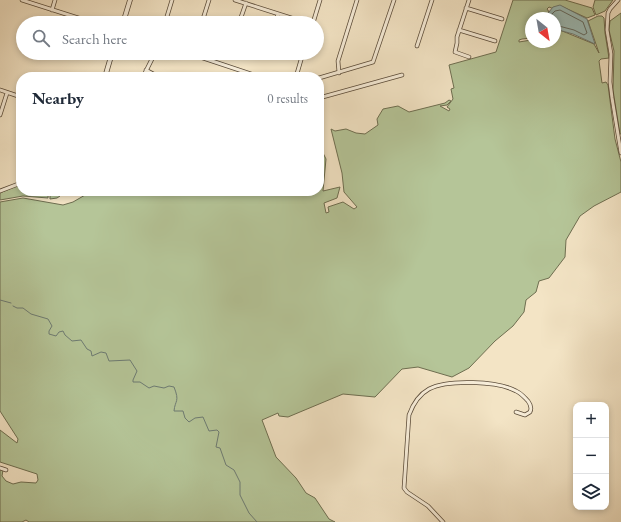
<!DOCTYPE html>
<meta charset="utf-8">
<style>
:root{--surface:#fff;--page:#f6f6f7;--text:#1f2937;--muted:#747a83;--line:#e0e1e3}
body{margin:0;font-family:"EB Garamond",serif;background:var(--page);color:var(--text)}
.controls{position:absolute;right:12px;bottom:12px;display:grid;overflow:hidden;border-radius:8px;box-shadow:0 2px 6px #0003}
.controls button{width:36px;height:36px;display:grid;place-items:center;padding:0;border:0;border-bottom:1px solid var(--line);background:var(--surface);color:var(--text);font:20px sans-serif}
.compass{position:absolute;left:525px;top:12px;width:36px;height:36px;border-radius:50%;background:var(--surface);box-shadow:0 2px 6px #0003;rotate:149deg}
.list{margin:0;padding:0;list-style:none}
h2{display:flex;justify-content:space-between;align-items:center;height:52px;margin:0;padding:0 16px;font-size:17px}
h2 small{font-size:13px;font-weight:400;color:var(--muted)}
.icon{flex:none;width:22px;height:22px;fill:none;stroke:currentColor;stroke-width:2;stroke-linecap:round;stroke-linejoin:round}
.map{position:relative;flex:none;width:621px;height:522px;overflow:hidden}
.search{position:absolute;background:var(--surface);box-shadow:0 2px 6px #0003;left:16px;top:16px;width:308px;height:44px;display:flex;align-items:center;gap:10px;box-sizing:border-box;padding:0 14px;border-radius:22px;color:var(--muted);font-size:15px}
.panel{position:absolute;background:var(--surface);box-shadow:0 2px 6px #0003;left:16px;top:72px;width:308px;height:124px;border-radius:16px}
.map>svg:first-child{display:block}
</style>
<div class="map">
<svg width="621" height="522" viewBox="0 0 621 522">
<rect width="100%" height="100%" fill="#f3e4c5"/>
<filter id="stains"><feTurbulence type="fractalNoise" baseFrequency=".005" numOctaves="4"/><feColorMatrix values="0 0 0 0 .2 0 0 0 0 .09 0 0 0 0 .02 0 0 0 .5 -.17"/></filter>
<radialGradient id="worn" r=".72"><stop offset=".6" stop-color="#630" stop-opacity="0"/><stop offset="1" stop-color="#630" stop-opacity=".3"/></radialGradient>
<path fill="#b5c598" stroke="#6e6e50" d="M513,0h52l27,8 3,7 -8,3 -24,-11 -9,2 -5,-2 -2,2 5,7 -2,2h-19v20l-9,1 -3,1v2l12,-2v2h24v-14l39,16 5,9 -11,-32 10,-5h4l2,2 1,15 4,25 -8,1 -2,2 3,22 4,-1 2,3 7,54 6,23v30l-27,14 -14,10 -14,24 -1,17 -16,21 -10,3 -3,11 -10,8 -2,12 -11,14 -18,15 -26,27 -17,9 -34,-10 -16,2 -27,28 -32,-3 -55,23 -9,-1 -1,-3 -16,7 14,37 20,21 10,15 9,5 14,21 6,3h-306l-3,-2 -4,2h-22v-53l3,1 -1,6 4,5 7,3 8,-2 15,1 2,-3 -1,-6 -37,-12v-32l17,13 1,-4 -18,-28v-209l23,-4 40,7 10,-3 19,-11h227v-46l7,14 -3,32 17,-4 -3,11 -13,5 2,10 3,-1 -1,-5 15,-5 11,7 3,-2 -13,-15 -2,-19 -11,-44 4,2 11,-2 10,4 9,1 13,-9 -1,-6 6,-10 15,-3 11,6 36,-9 4,-3 2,1 -4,4 -7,1 9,5 1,-2 -3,-2 6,-8 -2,-10 3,-1 -5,-23 47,-13z
M595,0h18l-8,11 -9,4 -3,-8z
M621,13v121h-1l-7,-44 1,-39 -5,-21 1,-9z
M21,184v7h35l-2,3 3,-1 3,3 -3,2 -7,1v-4l-2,1v2l-25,-2 -23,4v-7z"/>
<path fill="#9dbeba" stroke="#6d7b73" d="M560,5l27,14 8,25 -22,-10 -18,-5v-11h-11l9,-11z"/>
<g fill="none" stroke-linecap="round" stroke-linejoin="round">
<path stroke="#626a62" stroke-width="1" d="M548,18l7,-7 5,-1 23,12 4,11 -3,2 -10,-5 -19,-5"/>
<path stroke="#6d7b73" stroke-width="1" d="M0,300l11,3
M13,306l4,2h6l8,6 17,5 4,7 -3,5v3l7,2 3,-4 4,-1 2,4 7,6 9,-1 6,9 4,2 1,5 9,-4 5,1 3,8 21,-1 7,11 -4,9v2h7l9,6 5,-2 10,2 5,-2 5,1c6,15 1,13 0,24h9l2,7 4,4 6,-4 8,-1 6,14 8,-1 2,2 -3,15 4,1 6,17 8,5 6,12v13l9,18 8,9"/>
<defs>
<path id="minor" d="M22,0l72,23
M235,0l72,23
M469,0l-12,37v6l-2,9 14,5
M618,0l-8,9 -2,4 -1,17 4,24 -1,28 2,16 9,55
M466,8l36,11
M52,10l3,-10
M203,19l6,-19
M165,23l7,-23
M239,23l7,-20
M275,23l3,-9
M313,23l7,-23
M459,30l36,11
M417,46l15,-46
M188,53l72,24
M146,70l13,7
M339,73l-1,-12 19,-61
M296,75l6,2
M143,77l12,-24
M296,77l7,-24
M319,78l54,-16 21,-62
M0,90l21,7
M319,98l83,-23
M0,115l7,-22
M0,191l21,-8
M0,468l6,2
M443,522l-15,-16 -21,-14 -3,-4 5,-73c4,-11 9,-20 20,-26 19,-10 69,-8 87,2 5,2 8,6 12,10 3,4 4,7 2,11l-5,3 -9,-3"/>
<path id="tertiary" d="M123,23l7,-23
M105,77l7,-24"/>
</defs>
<use href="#minor" stroke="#594a38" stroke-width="4.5"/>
<use href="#tertiary" stroke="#594a38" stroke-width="5.5"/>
<use href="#minor" stroke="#f7edd9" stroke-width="3"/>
<use href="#tertiary" stroke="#f7edd9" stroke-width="4"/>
</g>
<rect width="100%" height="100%" filter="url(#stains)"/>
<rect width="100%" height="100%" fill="url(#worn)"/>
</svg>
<div class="controls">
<button>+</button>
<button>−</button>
<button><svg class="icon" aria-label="layers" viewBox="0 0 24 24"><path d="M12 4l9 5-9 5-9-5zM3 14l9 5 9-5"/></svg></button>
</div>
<svg class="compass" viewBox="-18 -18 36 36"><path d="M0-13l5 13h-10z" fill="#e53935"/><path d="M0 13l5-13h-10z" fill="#747a83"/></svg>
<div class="search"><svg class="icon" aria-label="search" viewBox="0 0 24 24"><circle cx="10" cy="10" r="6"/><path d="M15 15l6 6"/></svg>Search here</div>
<section class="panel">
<h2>Nearby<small>0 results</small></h2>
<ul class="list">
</ul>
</section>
</div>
